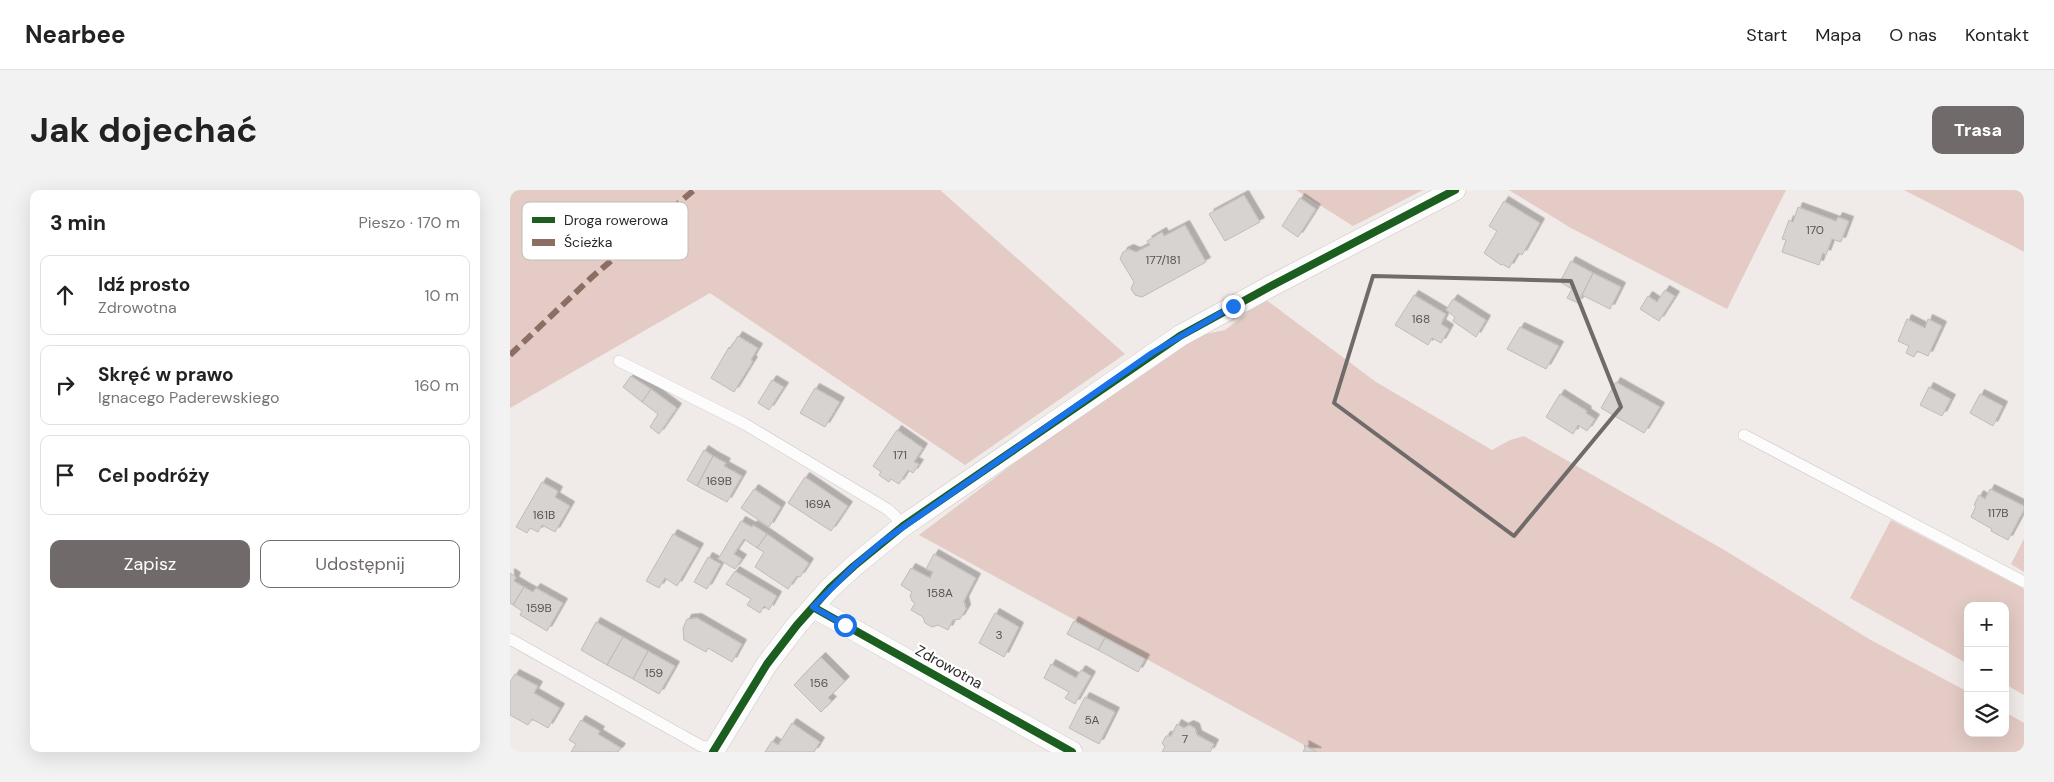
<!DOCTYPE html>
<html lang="pl">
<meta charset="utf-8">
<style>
:root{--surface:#fff;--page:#f2f2f2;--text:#222;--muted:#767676;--line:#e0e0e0;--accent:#706b6a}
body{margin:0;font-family:"DM Sans",sans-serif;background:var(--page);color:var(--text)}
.controls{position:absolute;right:15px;bottom:15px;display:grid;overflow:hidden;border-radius:10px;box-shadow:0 5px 20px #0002}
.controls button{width:45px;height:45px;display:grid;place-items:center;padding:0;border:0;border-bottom:1px solid var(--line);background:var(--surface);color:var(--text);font:25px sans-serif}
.stop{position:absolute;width:15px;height:15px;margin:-11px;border:4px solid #1a73e8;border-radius:50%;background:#fff}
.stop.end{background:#1a73e8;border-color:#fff;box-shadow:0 1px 5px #0008}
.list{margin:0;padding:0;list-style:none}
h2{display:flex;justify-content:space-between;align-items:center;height:65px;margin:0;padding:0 20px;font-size:21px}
h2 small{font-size:16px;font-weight:400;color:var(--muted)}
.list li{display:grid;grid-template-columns:32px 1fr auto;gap:15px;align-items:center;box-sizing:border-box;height:80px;margin:0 10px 10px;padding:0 10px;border:1px solid var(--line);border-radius:10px}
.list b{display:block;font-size:19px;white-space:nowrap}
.list p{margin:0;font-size:16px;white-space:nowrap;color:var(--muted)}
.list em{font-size:16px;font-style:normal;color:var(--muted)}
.actions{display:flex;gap:10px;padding:15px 20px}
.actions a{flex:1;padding:11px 0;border:1px solid var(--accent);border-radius:10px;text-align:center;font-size:18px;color:var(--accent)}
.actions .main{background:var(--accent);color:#fff}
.icon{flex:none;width:28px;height:28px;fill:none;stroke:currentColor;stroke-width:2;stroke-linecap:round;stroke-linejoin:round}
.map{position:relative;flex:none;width:1514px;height:562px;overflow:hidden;border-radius:10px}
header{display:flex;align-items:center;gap:30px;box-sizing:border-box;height:70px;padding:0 25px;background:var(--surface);border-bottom:1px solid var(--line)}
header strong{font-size:24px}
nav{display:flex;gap:28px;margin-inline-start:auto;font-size:18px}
.intro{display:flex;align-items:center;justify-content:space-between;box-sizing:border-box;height:120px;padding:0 30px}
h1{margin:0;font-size:35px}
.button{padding:12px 22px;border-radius:10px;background:var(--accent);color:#fff;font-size:18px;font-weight:700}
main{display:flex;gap:30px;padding:0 30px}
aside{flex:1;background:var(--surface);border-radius:10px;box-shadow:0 5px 20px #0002}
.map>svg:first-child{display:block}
</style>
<header>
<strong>Nearbee</strong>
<nav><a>Start</a><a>Mapa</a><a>O nas</a><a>Kontakt</a></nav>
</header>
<div class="intro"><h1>Jak dojechać</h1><a class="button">Trasa</a></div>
<main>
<aside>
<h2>3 min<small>Pieszo · 170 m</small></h2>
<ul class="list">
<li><svg class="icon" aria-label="ahead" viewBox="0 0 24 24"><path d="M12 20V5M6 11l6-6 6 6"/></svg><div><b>Idź prosto</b><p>Zdrowotna</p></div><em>10 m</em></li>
<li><svg class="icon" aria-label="right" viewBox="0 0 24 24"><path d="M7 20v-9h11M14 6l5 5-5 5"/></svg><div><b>Skręć w prawo</b><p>Ignacego Paderewskiego</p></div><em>160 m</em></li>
<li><svg class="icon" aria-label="arrive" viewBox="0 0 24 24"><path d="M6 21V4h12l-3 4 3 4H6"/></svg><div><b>Cel podróży</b></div></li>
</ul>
<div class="actions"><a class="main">Zapisz</a><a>Udostępnij</a></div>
</aside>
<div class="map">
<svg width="1514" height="562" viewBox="0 0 1514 562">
<defs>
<filter id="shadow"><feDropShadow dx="4.5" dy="-4.5" stdDeviation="0" flood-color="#0004"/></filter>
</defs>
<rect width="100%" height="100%" fill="#f0eae8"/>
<path fill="#e4cbc5" d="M0,0h430l185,164 -160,111 -255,-172 -200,115z
M786,0h127l-70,36z
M999,0h277l-59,119 -156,-81z
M1394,0h120v62l-9,-5z
M755,109l111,83 116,68 18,-10 14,-4 202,115 143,88 99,53v41h37v-21l19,11v29h-707l-398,-217 245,-185 37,-15 24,-5 20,-15 8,-10z
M1381,330l133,69v106l-19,-11v-78h-37v58l-118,-66z
M1514,349v33l-13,-8z"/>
<path fill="#d7d3d1" stroke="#c0bbb9" filter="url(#shadow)" d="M734,5l16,27 -35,19 -16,-27z
M790,8l16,11 -18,28 -16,-11z
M994,11l36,22 -18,32 -4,-2 -9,15 -7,-4 -1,1 -17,-12 13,-22 -8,-5z
M1288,17l38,14 2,-4 11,4 -8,21 -9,-3 -6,16 -3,-2 -4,12 -37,-13 4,-12 -4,-1 7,-19 4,2z
M675,35l21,37 -64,35 -7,-2 -4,-6 3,-7 -14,-23 3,-7 6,-3 7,3 14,-7 -3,-4 15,-9 2,4z
M1061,71l22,12 -15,30 -11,-5 5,-9 -12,-7z
M1083,83l28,14 -11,22 -28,-14z
M1155,100l10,6 -16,25 -19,-12 8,-13 9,6z
M904,105l32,19 -5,10 8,5 -8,14 -9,-5 -4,7 -33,-20z
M943,109l33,21 -10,17 -23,-16 2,-4 -9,-7z
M1397,129l18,9 3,-9 14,7 -14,30 -11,-5 -3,6 -8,-4 3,-7 -11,-5z
M1010,137l39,19 -13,23 -39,-20z
M228,146l20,12 -7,12 2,1 -19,31 -23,-14 18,-31 1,2z
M121,186l20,13 -9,13 -19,-15z
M262,190l12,7 -15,23 -11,-7z
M1106,192l44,25 -16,26 -43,-25z
M1419,197l22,12 -9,17 -22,-11z
M305,198l25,14 -15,25 -25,-14z
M141,199l26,19 -18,26 -9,-7 8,-13 -16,-12z
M1050,204l27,17 -1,2 9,6 -8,12 -9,-6 -5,9 -27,-17z
M1470,204l23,12 -10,20 -23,-13z
M387,240l26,18 -9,14 5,2 -6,9 -5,-3 -9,14 -8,-5 -2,3 -10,-7 2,-3 -8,-6z
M194,260l9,6 -16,30 -10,-6z
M203,266l13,7 -2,3 18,10 -15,26 -30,-16z
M295,287l43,29 -17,25 -43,-28z
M32,292l16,9 -3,6 15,9 -15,26 -13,-7 -4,7 -8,-4 -3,5 -11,-6z
M244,299l27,18 -12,20 -28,-19z
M1480,299l34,17v4l-16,30 -17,-9 1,-2 -21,-12 5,-11 -2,-1 5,-10 6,4z
M231,331l11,6 1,-2 14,9 -10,14 -13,-9 -10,15 8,5 -7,10 -17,-10z
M163,344l26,14 -22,38 -12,-8 -6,10 -13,-7z
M257,344l42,29 -9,14 -3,-1 -9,13 -33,-22 9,-15 -7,-4z
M424,364l42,24 -12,23 2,8 -6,10 -7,1 -5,10 -10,-5 -6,2 -7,-4 -2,-6 -12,-7 4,-7 -3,-2 -2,-6 2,-3 -11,-7 10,-17 19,10 3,-6 -7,-3z
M198,367l13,7 -14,25 -13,-7z
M225,381l42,25 -8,14 -5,-4 -4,7 -13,-8 4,-6 -25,-15z
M0,383l6,4 -2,4 10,6 -11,18 -3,-2z
M14,397l9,5 3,-4 27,15 -16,28 -27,-16 2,-4 -9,-6z
M485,423l24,14 -15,30 -25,-14z
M187,428l45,26 -10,18 -24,-14 -2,4 -22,-12 -1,-12 4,-9z
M564,431l31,17 -7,12 -31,-16z
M86,432l27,15 -16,28 -26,-15z
M113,447l25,14 -15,28 -26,-14z
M595,448l40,21 -7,13 -40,-22z
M138,461l27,15 -16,28 -26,-15z
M311,467l24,24 -17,17 4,3 -11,11 -27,-27z
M541,474l25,14 5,-8 10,6 -16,28 -10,-6 4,-6 -25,-14z
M5,484l23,12 -4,7 26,15 -12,20 -16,-9 -4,6 -18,-10v-33z
M575,507l30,15 -16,32 -30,-16z
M71,530l19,11 -2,3 23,14 -3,4h-47l5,-8 -7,-4z
M282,533l28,19 -6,10h-49l7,-11 6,4z
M667,534l7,4 5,-3 6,3 2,7 17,9 -4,8h-48l3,-5 -3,-4 4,-7h5z
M794,555l13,7h-14l2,-4z"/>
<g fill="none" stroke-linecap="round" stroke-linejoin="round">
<defs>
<path id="service" d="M109,171l124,62 144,86 7,6 9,11
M1234,245l280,147
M0,449l191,107 16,3"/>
<path id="minor" d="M303,417l259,145
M203,562l54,-88 30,-39 33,-37 24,-22 49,-40 277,-190 91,-50 184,-96"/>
</defs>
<use href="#service" stroke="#ccc8c6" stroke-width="12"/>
<use href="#minor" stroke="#ccc8c6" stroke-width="22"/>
<use href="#service" stroke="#fdfcfc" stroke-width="11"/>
<use href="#minor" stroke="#fdfcfc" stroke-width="21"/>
<path stroke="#8d6e63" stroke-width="6" stroke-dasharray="12 6" stroke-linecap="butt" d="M0,165l82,-78 102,-87"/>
<defs>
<path id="cycleway" d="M303,417l259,145
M203,562l54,-88 30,-39 33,-37 24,-22 49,-40 277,-190 91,-50 184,-96"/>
</defs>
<use href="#cycleway" stroke="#fff" stroke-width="11"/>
<use href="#cycleway" stroke="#1b5e20" stroke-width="8"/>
</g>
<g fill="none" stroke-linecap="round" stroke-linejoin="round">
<path stroke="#1a73e8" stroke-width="6" d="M335,435l-32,-18 41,-41 28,-24 270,-189 81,-47"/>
</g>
<path fill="none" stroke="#706b6a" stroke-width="4" stroke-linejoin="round" d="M863,86l198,5 50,126 -107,129 -180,-133z"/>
<g text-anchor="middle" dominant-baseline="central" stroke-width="4.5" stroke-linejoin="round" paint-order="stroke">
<g font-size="12" fill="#585452">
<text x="1305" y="40">170</text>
<text x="653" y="70">177/181</text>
<text x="911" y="129">168</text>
<text x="390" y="265">171</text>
<text x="209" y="291">169B</text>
<text x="308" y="314">169A</text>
<text x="1488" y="323">117B</text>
<text x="34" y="325">161B</text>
<text x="430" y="403">158A</text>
<text x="29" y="418">159B</text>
<text x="489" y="445">3</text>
<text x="144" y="483">159</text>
<text x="309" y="493">156</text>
<text x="582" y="530">5A</text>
<text x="675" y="549">7</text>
</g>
<g font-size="15" fill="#2b2726" stroke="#fff">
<text transform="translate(439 477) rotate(29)">Zdrowotna</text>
</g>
</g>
<rect x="12" y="12" width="166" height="58" rx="8" fill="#fff" stroke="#bfbebe" stroke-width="1"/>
<rect x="22" y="27" width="23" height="6" fill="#1b5e20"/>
<rect x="22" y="49" width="23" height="7" fill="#8d6e63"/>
<g font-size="14" fill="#2b2726">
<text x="54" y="35">Droga rowerowa</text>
<text x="54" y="57">Ścieżka</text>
</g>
</svg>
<div class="controls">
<button>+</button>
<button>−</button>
<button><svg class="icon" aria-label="layers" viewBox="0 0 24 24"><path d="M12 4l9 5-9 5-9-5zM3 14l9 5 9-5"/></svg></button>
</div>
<div class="stop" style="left:335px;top:435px"></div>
<div class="stop end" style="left:723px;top:116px"></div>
</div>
</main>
